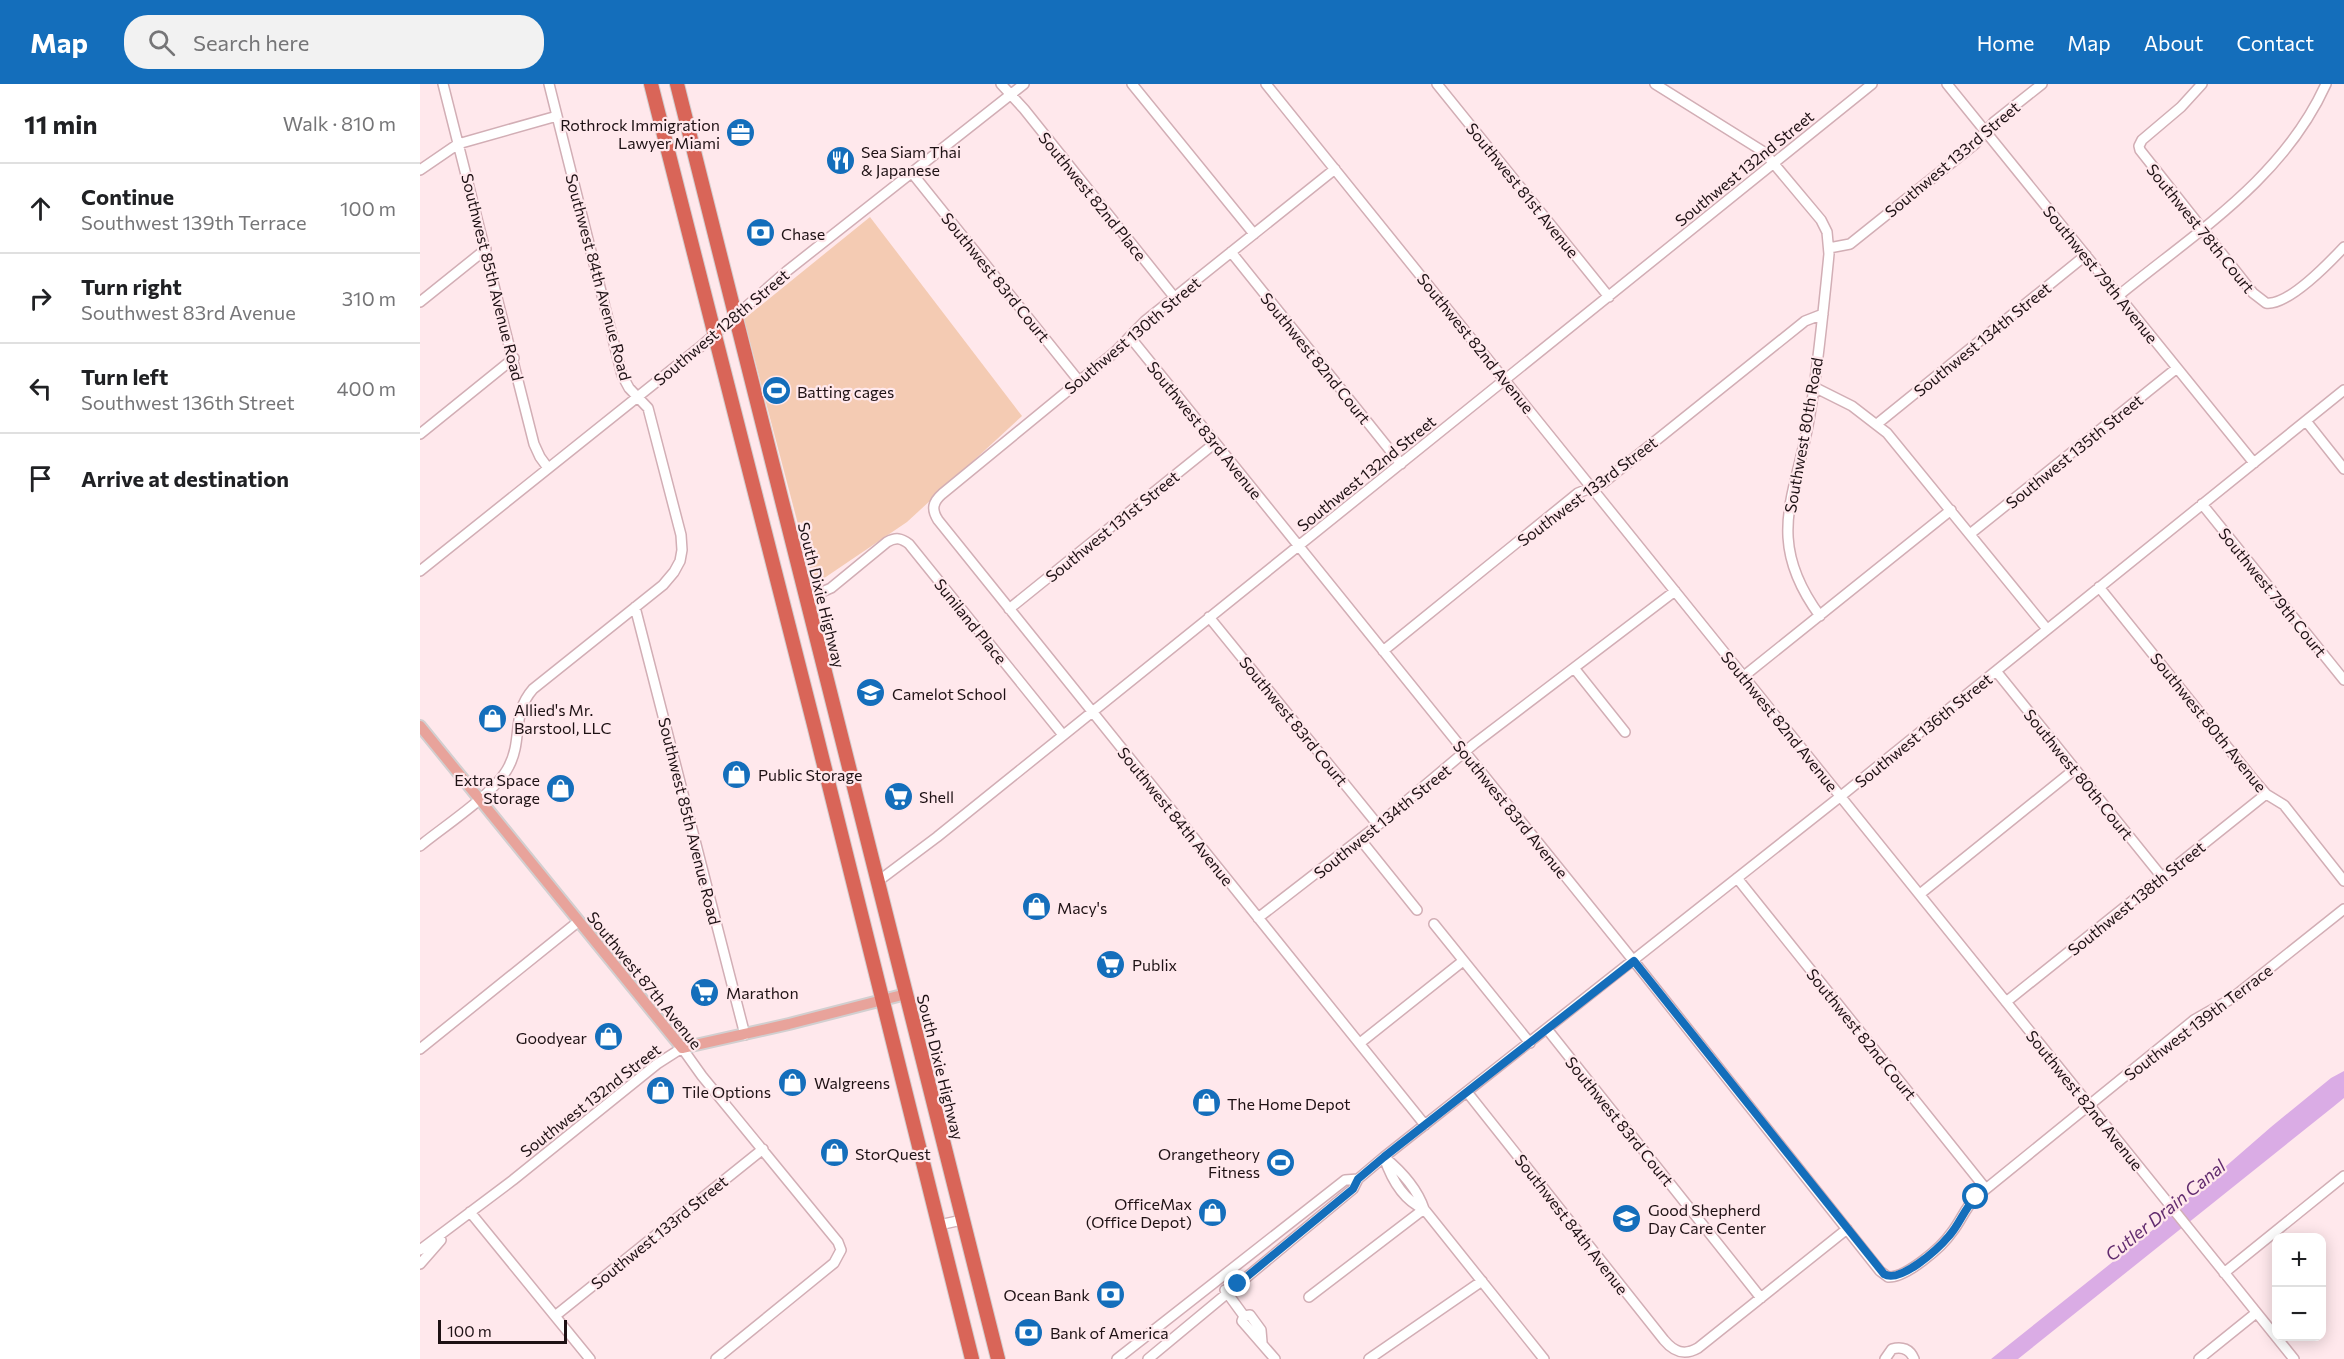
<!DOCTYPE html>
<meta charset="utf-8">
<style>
:root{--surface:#fff;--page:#f2f2f2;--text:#202124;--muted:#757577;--line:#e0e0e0;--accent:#146ebb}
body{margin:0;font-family:Commissioner,sans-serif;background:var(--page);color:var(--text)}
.controls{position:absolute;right:18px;bottom:18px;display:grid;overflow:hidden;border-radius:12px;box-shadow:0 3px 15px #0003}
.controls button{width:54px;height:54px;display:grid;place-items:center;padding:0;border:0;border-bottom:2px solid var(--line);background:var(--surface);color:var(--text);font:30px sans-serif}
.scale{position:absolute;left:18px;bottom:15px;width:129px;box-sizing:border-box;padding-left:6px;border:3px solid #1e1114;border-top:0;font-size:16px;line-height:21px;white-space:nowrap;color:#1e1114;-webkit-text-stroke:4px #ffe8ec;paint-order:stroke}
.stop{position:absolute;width:18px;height:18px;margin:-14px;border:4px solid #146ebb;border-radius:50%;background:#fff}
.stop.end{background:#146ebb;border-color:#fff;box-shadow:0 2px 6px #0008}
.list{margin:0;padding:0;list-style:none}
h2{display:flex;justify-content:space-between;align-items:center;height:78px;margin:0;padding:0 24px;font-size:26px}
h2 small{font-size:20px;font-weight:400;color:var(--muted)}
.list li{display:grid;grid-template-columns:39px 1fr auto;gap:18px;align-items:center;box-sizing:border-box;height:90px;padding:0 24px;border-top:2px solid var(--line)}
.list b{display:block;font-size:22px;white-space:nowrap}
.list p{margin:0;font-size:20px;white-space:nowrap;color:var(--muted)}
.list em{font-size:20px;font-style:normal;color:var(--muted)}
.icon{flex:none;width:33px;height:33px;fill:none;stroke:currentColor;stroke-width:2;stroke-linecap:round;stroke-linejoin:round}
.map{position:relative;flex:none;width:1924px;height:1275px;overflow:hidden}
header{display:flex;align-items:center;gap:36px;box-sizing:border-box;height:84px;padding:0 30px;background:var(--accent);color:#fff}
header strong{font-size:28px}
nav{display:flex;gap:33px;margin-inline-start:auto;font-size:21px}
.search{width:420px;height:54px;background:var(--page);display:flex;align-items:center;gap:15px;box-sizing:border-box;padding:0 21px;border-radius:24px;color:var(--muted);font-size:22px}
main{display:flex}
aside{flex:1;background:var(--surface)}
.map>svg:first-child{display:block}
</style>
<header>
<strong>Map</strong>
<div class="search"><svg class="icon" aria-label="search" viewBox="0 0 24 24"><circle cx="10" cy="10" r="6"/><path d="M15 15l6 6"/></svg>Search here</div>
<nav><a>Home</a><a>Map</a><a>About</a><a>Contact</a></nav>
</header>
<main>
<aside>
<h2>11 min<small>Walk · 810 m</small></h2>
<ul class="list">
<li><svg class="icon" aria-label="ahead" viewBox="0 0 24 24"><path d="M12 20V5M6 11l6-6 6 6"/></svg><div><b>Continue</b><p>Southwest 139th Terrace</p></div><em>100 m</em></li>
<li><svg class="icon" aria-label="right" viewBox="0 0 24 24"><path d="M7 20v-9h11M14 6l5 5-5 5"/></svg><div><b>Turn right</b><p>Southwest 83rd Avenue</p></div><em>310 m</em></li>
<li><svg class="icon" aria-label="left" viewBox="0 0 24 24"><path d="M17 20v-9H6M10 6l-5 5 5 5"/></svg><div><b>Turn left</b><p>Southwest 136th Street</p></div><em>400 m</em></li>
<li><svg class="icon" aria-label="arrive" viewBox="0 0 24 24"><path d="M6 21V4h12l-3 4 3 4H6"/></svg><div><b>Arrive at destination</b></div></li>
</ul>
</aside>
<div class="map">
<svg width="1924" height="1275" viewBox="0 0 1924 1275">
<rect width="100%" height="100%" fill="#ffe8ec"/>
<path fill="#f4cbb3" d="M450,133l152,199 -115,106 -93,63 -70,-266z"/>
<path fill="#daace5" d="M1924,987v27l-11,9 -315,252h-27l168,-134 6,-10 29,-21 77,-67 60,-49z"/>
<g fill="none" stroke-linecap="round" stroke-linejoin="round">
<defs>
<path id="minor" d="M23,0l91,360 6,13 8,11
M581,0l23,25 151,189
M712,0l122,150
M846,0l1028,1275
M1017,0l172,213
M1235,0l109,68 57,68 6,12 2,22c-5,51 -10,103 -18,154 -12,84 -50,128 9,208
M1527,0l307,379
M1782,0l-21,23 -39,33 -3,6 1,4 113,143 13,10c22,3 63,-40 78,-56
M915,85l-190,152 -30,31 -173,142c-9,8 -11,15 -4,26l487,605
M0,86l38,-26 99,-28
M492,89l167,208
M1409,164l21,-4 125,-100 19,-22 48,-38
M811,168l170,212
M1698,212c78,-64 165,-117 208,-212
M0,218l66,-53
M710,253l511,633 239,301 8,6c18,1 54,-30 64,-45 9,-11 13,-24 24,-35l218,-177 37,-21 113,-90
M1394,303l38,19 35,27 160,196
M1886,337l38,48
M1457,340l209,-169
M0,350l94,-76
M1782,420l142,176
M1550,450l207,-166
M0,487l280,-224 87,-76 237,-187
M1679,503l154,192 13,15 18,11 60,76
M386,515l25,-11 56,-46c9,-5 14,-4 22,2l154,191
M215,523l110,428
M589,525l206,-166
M789,533l169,208
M963,567l195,-158 25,-10 202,-162 18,-7
M1154,584l51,64
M1576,587l166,206
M1324,592l207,-166
M940,755l57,71
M0,762c24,-20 76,-53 89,-80 14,-27 2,-52 24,-77l130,-104 11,-13 6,-11 2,-11 -1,-15 -33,-127 -19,-20 -7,-13 -73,-291
M1317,794l249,311
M457,798l60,-45 935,-753
M1500,810l155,-125
M838,834l120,-93 96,-81 201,-153
M1014,840l96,119
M1586,918l260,-208
M1127,945l214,269
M940,959l103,-82
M0,965l159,-128
M1047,1008l197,248c10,12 20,16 34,8l149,-119
M964,1073c17,14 33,31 40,52 -21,-9 -33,-31 -40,-52z
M50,1128l120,147
M519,1141l23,-5
M0,1166l93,-70 144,-116 25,-16 20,28 136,166 3,8 -7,13 -118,96
M0,1180l21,-24
M1804,1189l120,-97
M805,1206l19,26 -2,5 33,38
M889,1213l115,-88 120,150
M135,1232l208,-167
M824,1232l6,-1 11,15 1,12
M697,1275l228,-179 13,-1
M728,1275l205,-170 5,-10 26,-22 457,-361 503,-406
M949,1275l113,-78
M1465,1275l7,-10c10,-3 18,0 22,10
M1779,1275l57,-46"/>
<path id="major" d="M0,642l262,322 107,-24 117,-30"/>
<path id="highway" d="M231,0c108,425 217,849 321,1275
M257,0l321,1275"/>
</defs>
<use href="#minor" stroke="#d2aeb5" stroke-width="12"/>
<use href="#major" stroke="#d2cfd0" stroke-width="14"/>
<use href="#highway" stroke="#d2cfd0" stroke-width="16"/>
<use href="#minor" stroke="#fff" stroke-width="9"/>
<use href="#major" stroke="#e8a39b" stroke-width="10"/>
<use href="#highway" stroke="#d96558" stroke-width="14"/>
</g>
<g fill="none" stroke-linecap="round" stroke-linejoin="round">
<path stroke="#146ebb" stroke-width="8" d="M818,1200l115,-95 5,-10 26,-22 250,-196 250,313c16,10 54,-25 65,-38 11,-12 15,-27 27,-39"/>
</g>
<defs>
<symbol id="office-disc" viewBox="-11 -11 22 22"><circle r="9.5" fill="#146ebb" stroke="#ffe8ec"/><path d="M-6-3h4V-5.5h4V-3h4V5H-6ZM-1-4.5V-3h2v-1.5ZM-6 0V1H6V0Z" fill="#fff"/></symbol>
<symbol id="restaurant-disc" viewBox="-11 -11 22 22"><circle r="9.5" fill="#146ebb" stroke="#ffe8ec"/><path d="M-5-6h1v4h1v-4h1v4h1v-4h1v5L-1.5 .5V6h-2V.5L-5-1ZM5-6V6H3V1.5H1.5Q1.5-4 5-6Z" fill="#fff"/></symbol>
<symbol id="bank-disc" viewBox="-11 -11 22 22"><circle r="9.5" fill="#146ebb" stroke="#ffe8ec"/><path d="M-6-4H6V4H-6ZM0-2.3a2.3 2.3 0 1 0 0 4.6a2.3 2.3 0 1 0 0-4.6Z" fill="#fff"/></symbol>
<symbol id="stadium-disc" viewBox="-11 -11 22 22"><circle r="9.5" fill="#146ebb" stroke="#ffe8ec"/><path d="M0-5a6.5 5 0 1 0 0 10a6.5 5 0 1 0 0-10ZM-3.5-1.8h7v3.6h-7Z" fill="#fff"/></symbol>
<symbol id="school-disc" viewBox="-11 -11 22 22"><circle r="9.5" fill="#146ebb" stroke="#ffe8ec"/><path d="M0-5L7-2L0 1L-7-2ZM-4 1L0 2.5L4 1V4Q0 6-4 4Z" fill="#fff"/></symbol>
<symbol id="shop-disc" viewBox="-11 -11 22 22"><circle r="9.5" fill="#146ebb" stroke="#ffe8ec"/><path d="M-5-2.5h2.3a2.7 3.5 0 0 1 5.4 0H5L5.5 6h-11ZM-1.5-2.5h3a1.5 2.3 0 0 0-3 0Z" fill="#fff"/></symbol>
<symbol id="supermarket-disc" viewBox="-11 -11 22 22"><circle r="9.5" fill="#146ebb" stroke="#ffe8ec"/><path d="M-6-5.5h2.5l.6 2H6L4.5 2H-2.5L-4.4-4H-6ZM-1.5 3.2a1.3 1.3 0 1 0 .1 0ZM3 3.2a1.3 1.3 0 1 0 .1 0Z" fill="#fff"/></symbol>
</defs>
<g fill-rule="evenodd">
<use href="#office-disc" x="304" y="32" width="33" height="33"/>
<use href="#restaurant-disc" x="404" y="60" width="33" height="33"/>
<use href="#bank-disc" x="324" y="132" width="33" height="33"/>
<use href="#stadium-disc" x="340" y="290" width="33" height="33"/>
<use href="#school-disc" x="434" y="592" width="33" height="33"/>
<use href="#shop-disc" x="56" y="618" width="33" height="33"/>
<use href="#shop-disc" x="300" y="674" width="33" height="33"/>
<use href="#shop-disc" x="124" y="688" width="33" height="33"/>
<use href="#supermarket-disc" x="462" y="696" width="33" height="33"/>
<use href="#shop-disc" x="600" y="806" width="33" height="33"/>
<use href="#supermarket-disc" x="674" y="864" width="33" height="33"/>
<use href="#supermarket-disc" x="268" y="892" width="33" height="33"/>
<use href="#shop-disc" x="172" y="936" width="33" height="33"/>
<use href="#shop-disc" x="356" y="982" width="33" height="33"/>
<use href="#shop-disc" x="224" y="990" width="33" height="33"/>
<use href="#shop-disc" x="770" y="1002" width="33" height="33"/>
<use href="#shop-disc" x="398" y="1052" width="33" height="33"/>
<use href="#stadium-disc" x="844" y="1062" width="33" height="33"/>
<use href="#shop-disc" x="776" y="1112" width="33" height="33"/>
<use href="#school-disc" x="1190" y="1118" width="33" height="33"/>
<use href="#bank-disc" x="674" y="1194" width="33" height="33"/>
<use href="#bank-disc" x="592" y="1232" width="33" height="33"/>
</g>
<g text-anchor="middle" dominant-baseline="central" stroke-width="4.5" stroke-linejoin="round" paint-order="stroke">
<g font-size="16" fill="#1e1114" stroke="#ffe8ec" text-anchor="start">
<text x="300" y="40" text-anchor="end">Rothrock Immigration<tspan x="300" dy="18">Lawyer Miami</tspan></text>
<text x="441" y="67">Sea Siam Thai<tspan x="441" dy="18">&amp; Japanese</tspan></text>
<text x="361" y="149">Chase</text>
<text x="377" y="307">Batting cages</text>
<text x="472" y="609">Camelot School</text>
<text x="94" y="625">Allied's Mr.<tspan x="94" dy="18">Barstool, LLC</tspan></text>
<text x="338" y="690">Public Storage</text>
<text x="120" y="695" text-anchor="end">Extra Space<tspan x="120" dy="18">Storage</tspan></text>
<text x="499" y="712">Shell</text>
<text x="637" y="823">Macy's</text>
<text x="712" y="880">Publix</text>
<text x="306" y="908">Marathon</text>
<text x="167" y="953" text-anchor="end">Goodyear</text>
<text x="394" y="998">Walgreens</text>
<text x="262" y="1007">Tile Options</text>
<text x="807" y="1019">The Home Depot</text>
<text x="435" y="1069">StorQuest</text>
<text x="840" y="1069" text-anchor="end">Orangetheory<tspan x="840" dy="18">Fitness</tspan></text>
<text x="772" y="1119" text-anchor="end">OfficeMax<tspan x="772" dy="18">(Office Depot)</tspan></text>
<text x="1228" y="1125">Good Shepherd<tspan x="1228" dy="18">Day Care Center</tspan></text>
<text x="670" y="1210" text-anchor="end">Ocean Bank</text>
<text x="630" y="1248">Bank of America</text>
</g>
<g font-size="16" fill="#1e1114" stroke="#ffe8ec">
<text transform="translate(1532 75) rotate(-40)">Southwest 133rd Street</text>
<text transform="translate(1324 84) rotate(-39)">Southwest 132nd Street</text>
<text transform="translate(1103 106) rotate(51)">Southwest 81st Avenue</text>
<text transform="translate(673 112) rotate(51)">Southwest 82nd Place</text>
<text transform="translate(1781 144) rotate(51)">Southwest 78th Court</text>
<text transform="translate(1681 190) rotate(51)">Southwest 79th Avenue</text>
<text transform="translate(73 193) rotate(76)">Southwest 85th Avenue Road</text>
<text transform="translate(179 193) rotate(75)">Southwest 84th Avenue Road</text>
<text transform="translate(576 193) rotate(51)">Southwest 83rd Court</text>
<text transform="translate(301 243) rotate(-40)">Southwest 128th Street</text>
<text transform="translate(712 251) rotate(-40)">Southwest 130th Street</text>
<text transform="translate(1562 255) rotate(-39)">Southwest 134th Street</text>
<text transform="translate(1056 259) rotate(51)">Southwest 82nd Avenue</text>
<text transform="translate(896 274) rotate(51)">Southwest 82nd Court</text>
<text transform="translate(785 346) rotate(51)">Southwest 83rd Avenue</text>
<text transform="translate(1383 351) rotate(-80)">Southwest 80th Road</text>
<text transform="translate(1654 367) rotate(-39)">Southwest 135th Street</text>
<text transform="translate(946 389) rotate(-39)">Southwest 132nd Street</text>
<text transform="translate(1167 407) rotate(-37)">Southwest 133rd Street</text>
<text transform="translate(692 442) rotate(-39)">Southwest 131st Street</text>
<text transform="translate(1853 508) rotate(51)">Southwest 79th Court</text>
<text transform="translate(402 511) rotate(76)">South Dixie Highway</text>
<text transform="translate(551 537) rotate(51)">Suniland Place</text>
<text transform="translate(874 637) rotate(51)">Southwest 83rd Court</text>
<text transform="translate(1360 637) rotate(51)">Southwest 82nd Avenue</text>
<text transform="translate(1789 638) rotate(51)">Southwest 80th Avenue</text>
<text transform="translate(1503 646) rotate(-39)">Southwest 136th Street</text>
<text transform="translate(1659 690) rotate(51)">Southwest 80th Court</text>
<text transform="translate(1091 725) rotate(51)">Southwest 83rd Avenue</text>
<text transform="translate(756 732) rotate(51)">Southwest 84th Avenue</text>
<text transform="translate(270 737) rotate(76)">Southwest 85th Avenue Road</text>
<text transform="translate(962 737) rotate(-39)">Southwest 134th Street</text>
<text transform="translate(1716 814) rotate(-39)">Southwest 138th Street</text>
<text transform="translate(225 896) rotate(51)">Southwest 87th Avenue</text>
<text transform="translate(1778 938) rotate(-37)">Southwest 139th Terrace</text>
<text transform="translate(1442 950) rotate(51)">Southwest 82nd Court</text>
<text transform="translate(521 983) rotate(76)">South Dixie Highway</text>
<text transform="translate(170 1016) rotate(-38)">Southwest 132nd Street</text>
<text transform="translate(1665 1016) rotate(51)">Southwest 82nd Avenue</text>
<text transform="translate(1200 1037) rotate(51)">Southwest 83rd Court</text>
<text transform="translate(1152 1140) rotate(52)">Southwest 84th Avenue</text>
<text transform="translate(239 1148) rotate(-39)">Southwest 133rd Street</text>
</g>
<g font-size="18" font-style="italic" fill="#622c6f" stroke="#ffe8ec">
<text transform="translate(1745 1126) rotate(-39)">Cutler Drain Canal</text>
</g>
</g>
</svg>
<div class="controls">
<button>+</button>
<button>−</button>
</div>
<div class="scale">100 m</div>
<div class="stop" style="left:1556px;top:1113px"></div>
<div class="stop end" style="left:818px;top:1200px"></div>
</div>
</main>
